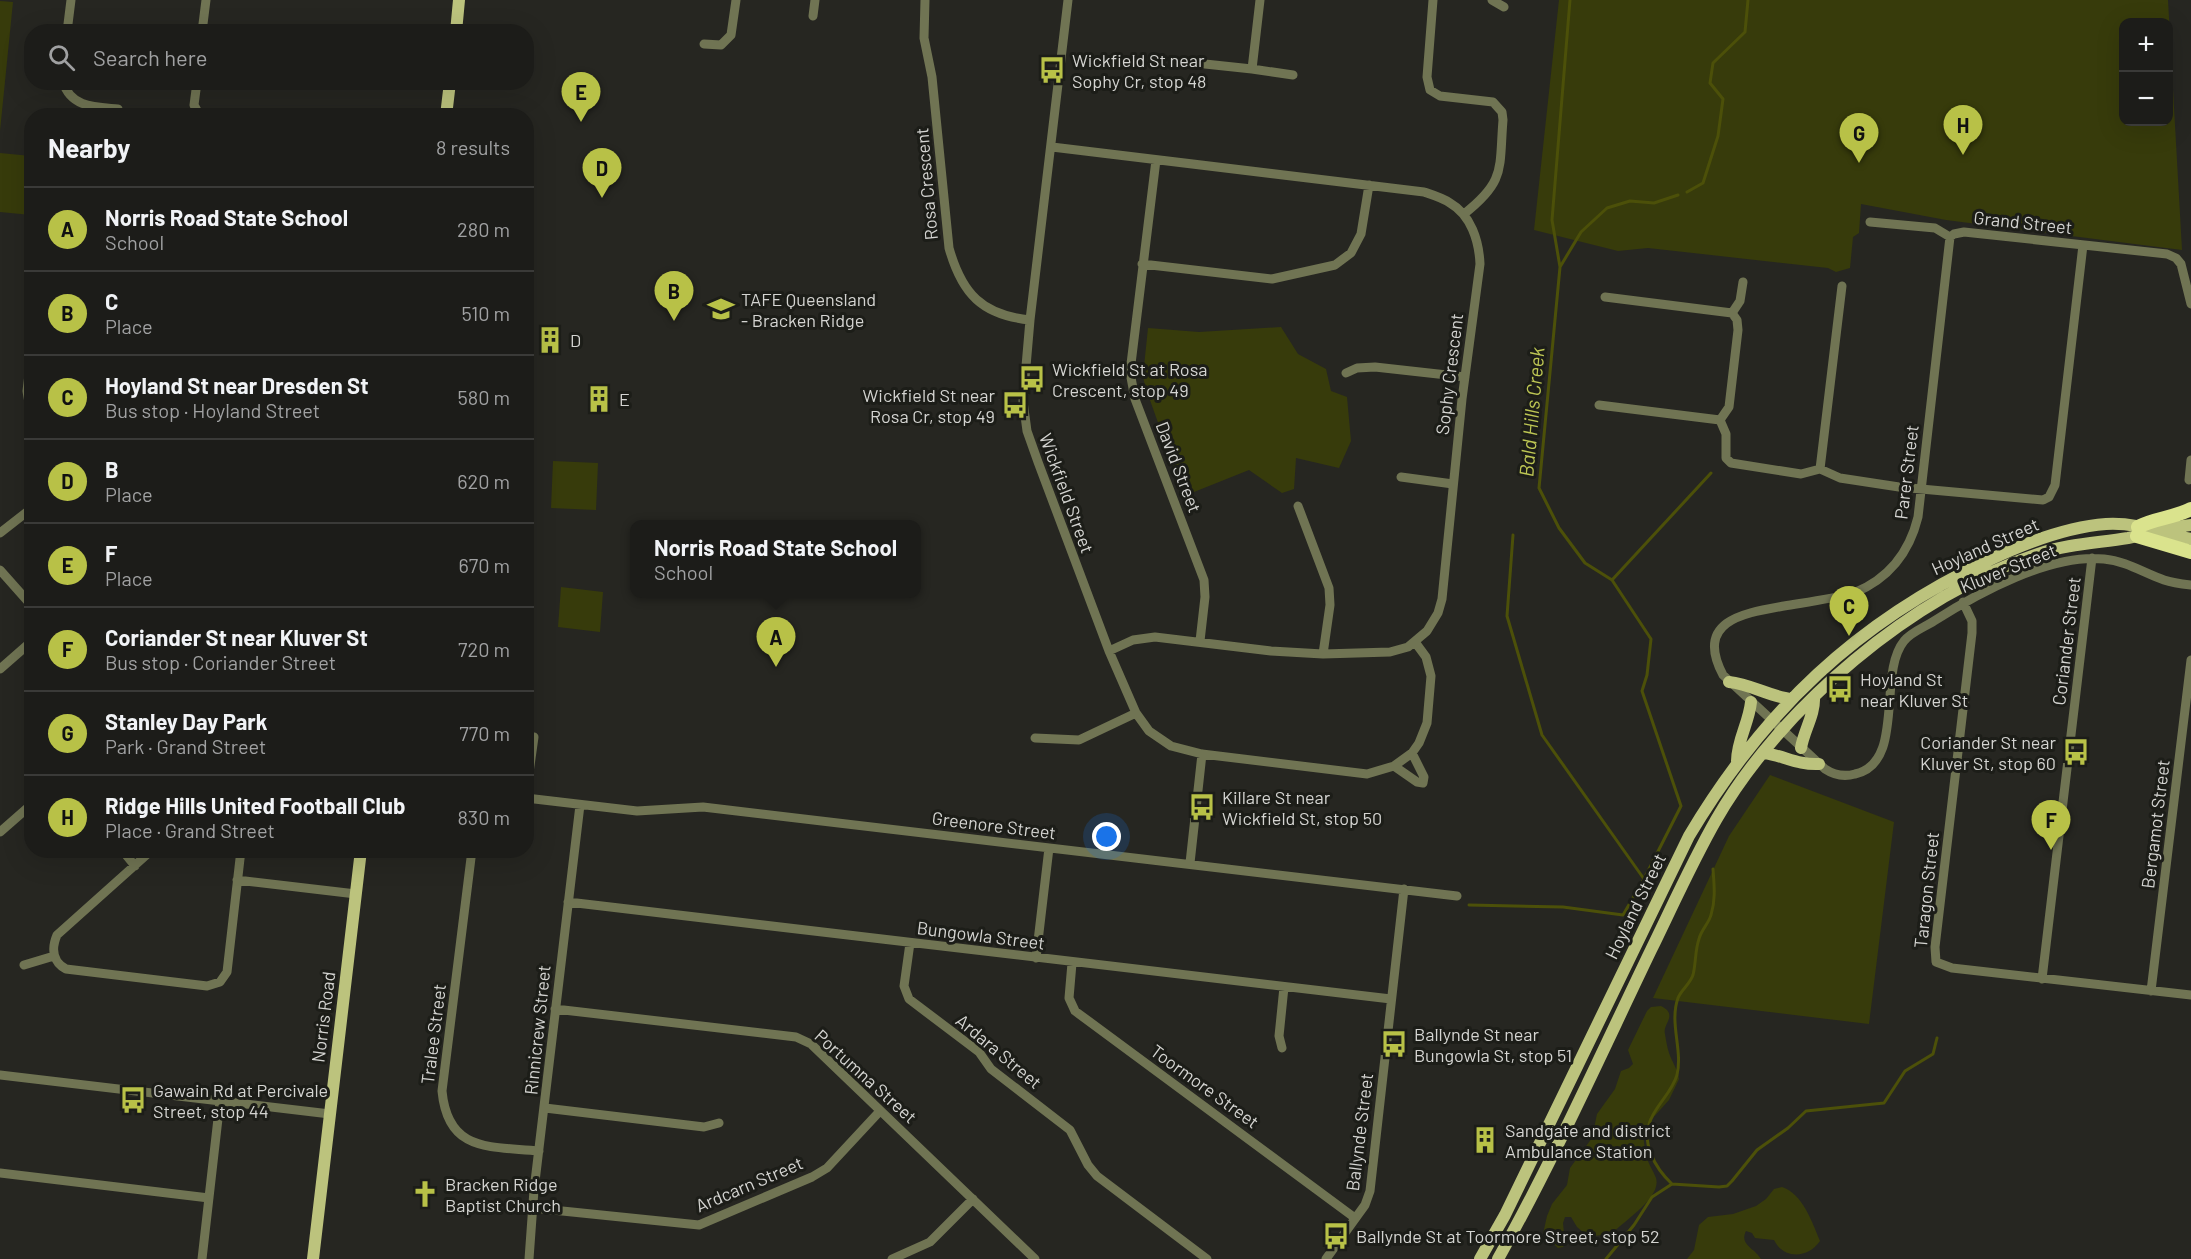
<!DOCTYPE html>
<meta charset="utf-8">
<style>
:root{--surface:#1c1c19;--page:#252522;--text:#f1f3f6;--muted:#a0a1a2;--line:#3a3a38;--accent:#b8c147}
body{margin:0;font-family:Barlow,sans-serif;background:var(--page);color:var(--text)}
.controls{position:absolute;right:18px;top:18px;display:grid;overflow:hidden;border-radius:12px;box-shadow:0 6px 24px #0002}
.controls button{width:54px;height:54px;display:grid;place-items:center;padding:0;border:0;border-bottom:2px solid var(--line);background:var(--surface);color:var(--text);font:30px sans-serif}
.you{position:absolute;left:1107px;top:837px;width:21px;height:21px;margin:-15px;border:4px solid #fff;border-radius:50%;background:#1a73e8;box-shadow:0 0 0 9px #1a73e833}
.badge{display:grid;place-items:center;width:39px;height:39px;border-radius:50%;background:var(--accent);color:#111;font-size:20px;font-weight:700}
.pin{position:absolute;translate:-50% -50px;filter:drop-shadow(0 2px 3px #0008)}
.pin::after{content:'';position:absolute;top:32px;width:21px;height:18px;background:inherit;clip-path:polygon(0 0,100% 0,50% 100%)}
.popup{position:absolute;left:630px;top:520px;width:291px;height:78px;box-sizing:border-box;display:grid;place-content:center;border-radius:12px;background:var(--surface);filter:drop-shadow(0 2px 4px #0005);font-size:20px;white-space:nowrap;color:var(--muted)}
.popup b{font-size:22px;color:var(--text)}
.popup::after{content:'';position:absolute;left:50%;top:100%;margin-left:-12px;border:12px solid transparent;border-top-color:var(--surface)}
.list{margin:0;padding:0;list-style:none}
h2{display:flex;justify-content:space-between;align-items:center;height:78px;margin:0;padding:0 24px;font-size:26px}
h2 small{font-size:20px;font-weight:400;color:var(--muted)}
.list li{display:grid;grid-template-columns:39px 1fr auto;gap:18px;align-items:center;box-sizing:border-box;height:84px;padding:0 24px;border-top:2px solid var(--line)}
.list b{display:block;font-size:22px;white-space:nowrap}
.list p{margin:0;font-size:20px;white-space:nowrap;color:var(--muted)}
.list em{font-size:20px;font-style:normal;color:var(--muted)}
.icon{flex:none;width:33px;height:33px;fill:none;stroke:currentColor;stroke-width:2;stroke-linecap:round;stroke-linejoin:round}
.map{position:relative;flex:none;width:2191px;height:1259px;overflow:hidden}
.search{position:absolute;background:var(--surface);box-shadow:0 6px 24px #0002;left:24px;top:24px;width:510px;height:66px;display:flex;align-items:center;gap:15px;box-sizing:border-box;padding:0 21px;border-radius:24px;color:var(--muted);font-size:22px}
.panel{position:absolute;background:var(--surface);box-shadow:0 6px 24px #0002;left:24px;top:108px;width:510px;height:750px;border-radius:24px}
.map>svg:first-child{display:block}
</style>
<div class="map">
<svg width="2191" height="1259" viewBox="0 0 2191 1259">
<rect width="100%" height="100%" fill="#262621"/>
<path fill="#373b0b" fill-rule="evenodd" d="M1559,0h609l14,250 -236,-30 -85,-16 -2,29 -6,4 -3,31 -14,4 -8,-4 -180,-20 -30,3 -84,-21zM2124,22h44v100h-44z
M0,1l13,1 -13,129z
M0,153l31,3v59l-31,-3z
M1281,327l17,27 28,15 5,22 16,6 4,44 -12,27 -43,-10 -2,31 -12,4 -33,-23 -65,26 -39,-110 -2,-10 5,-48 51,4z
M553,461l45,2 -2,47 -45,-2z
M561,587l42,5 -3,40 -42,-5z
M1770,775l124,47 -25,202 -216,-26 76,-162z
M1661,1006c18,9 1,18 4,28 1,6 2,13 4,19 3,9 9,17 10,26l-10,21 -26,29c0,9 2,23 5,32 2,6 6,11 8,17 6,20 -33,43 -44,56l-19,2 -9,-3 -7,-6 -6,-10h-6l-2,6 2,21 -2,3 -5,1 -15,-14 4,-18 5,-12 15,-19 3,-17 22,-30 5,-24 18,-25 6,-18 8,-3 4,-4 -5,-14 19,-39 4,-4z
M1782,1187c21,7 30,35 38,54 -12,18 -37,18 -46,-1l-19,-2 -3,-5 -6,-2c-7,14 9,17 15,28h-74l7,-9 5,-25 9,-8 25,-3 23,-8 10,-7 8,-10z"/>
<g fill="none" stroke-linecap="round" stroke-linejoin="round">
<path stroke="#4c5009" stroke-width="3" d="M1687,192l16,-9 15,-47 5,-37 -13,-16 3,-20 32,-31 3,-32
M1560,267l-8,-47 18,-220
M1513,535l-6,81 35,119 102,144
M1612,580l99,-107
M1469,905l94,2 60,8 21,-36 37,-73 -39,-115 5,-16 4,-36 -39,-59 -27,-17 -26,-35 -20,-40 21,-221 21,-35 26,-24 23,-7 24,2 24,-8
M1672,1184l47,3 8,-1 5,-5 25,-31 31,-22 18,-17 78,-8 21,-32 28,-17 4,-16
M1606,1259l28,-34 18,-28 20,-13c-17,-16 -32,-42 -21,-65 7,-16 21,-27 26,-44 6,-25 -8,-52 1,-77 3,-8 12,-14 15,-23 3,-12 2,-25 6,-36 2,-9 10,-16 12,-24 5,-16 3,-31 2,-46"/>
<path stroke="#707453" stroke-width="9" d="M925,0l-1,38 8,39 17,171c13,46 33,67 81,72
M1068,0l-38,320 -7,81 4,30 11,31 71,189 27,62 13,18 22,15 31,8 165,20 27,-8 18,-13 7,-10 8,-20 4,-47 -5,-19 -11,-15
M1260,0l-8,69 41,6
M1433,0l-6,77 3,13 10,6 53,6 9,10 1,8c-4,49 3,61 -39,94
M1492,0l12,7
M813,16l2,-16
M67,32l4,-32
M202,32l4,-32
M704,44l17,1 10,-10 5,-35
M1205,64l47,5
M63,82c8,26 33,25 55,27
M197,82l-3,23 6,11
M1052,147l372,45c9,3 19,6 26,11 21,12 29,38 30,61l-18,135 -20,200 -4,14 -11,18 -19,16 -18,5 -67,2 -52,-3 -116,-14 -22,3 -24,11
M1156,160l-26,212 5,27 69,181 1,17 -5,44
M1870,222l65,6 15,9 4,-3 10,-2 203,22 9,4 5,6 10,40
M1950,237l-32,280c-9,37 -30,62 -64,76 -23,6 -46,9 -70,13 -39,7 -90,14 -61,69l102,94c9,6 19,8 30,5 51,-11 22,-100 49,-133 7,-9 21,-14 30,-20 44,-28 117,-68 170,-62 22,2 40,14 60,21 9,3 18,4 27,5
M1142,264l130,15 63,-14 16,-12 10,-19 8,-49
M1743,282l-3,19 -8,12 5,7 1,10 -9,77 -9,13 6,14v24l5,5 70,11 19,-5 20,9 59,9 144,13 6,-3 6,-12 28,-240
M1605,297l127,16
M32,349l-5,42 5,30
M1346,373l11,-5 18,-1 90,10
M1599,405l121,15
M1820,469l22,-183
M1401,477l52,7
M2189,480l2,-20
M1298,506l31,82 1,17 -7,49
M0,533l32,-25
M0,570l32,36
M1963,602l9,19v12l-37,314 1,15 16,6 239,27
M0,669l32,-28
M1035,738l44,2 57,-27
M1394,766l23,16 6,1 1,-6 -12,-24
M526,794l8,-57
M526,798l111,13 66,-4 754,89
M0,832l32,-28
M122,850l13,16
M152,850l-95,85c-6,14 -4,27 9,34l141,17 13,-4 7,-10 14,-122
M472,850l-30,241c6,62 48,55 97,60
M1190,863l12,-109
M237,880l119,14
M568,902l823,97
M910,943l-6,43 5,13 70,53 12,17 79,61 18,35 9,11 110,83
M1036,958l13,-110
M1072,963l-3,35 6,13 280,207
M24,965l30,-9
M2042,979l50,-421
M2151,991l40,-331
M555,1009l241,28 15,7 224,215
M1282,1048l-3,-12 5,-49
M0,1075l330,39
M545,1108l159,19 15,-4
M0,1173l209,25
M533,1208l166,17 113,-48 15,-9 53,-57
M202,1259l18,-158
M529,1259l5,-69 46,-385
M892,1259l38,-17 43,-43
M1326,1259l39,-54 5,-14 34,-302"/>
<path stroke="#bcc37d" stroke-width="12" d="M456,32l3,-32
M446,116l4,-34
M1729,682c22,2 41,15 63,17
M1801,748c3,-18 14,-33 13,-51
M1764,753c21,3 33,12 55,11
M1737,761c0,-21 12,-38 14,-59
M313,1259l48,-409
M1480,1259l25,-44 184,-379c75,-126 168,-214 300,-276 36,-17 77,-33 117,-36 29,-2 57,9 85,15
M1498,1259c56,-100 103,-205 153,-309 21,-43 41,-88 65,-130 64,-112 198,-226 322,-266 29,-10 59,-11 90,-16 21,-4 42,-11 63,-13"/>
<path stroke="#dae38d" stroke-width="14" d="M2138,527c17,-9 36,-9 53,-18
M2137,536l54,16"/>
</g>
<defs>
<symbol id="bus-bare" viewBox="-9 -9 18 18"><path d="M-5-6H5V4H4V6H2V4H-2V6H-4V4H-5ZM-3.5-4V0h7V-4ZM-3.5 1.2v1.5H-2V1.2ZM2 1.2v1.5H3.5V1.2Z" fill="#b8c147" stroke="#1c1d18" stroke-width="2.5" paint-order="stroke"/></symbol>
<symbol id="university-bare" viewBox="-9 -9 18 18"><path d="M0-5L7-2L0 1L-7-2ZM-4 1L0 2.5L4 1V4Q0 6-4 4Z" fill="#b8c147" stroke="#1c1d18" stroke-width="2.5" paint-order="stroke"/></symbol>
<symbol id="building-bare" viewBox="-9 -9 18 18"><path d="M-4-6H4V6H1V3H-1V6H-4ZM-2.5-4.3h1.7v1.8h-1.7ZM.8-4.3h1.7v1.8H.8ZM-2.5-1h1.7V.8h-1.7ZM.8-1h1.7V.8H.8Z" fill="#b8c147" stroke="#1c1d18" stroke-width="2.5" paint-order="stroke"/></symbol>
<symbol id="church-bare" viewBox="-9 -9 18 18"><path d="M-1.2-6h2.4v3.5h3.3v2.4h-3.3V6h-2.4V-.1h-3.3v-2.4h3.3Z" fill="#b8c147" stroke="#1c1d18" stroke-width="2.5" paint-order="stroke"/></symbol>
</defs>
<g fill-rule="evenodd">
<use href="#bus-bare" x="1033" y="51" width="38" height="38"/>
<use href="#university-bare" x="702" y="290" width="38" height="38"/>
<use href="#building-bare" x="531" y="321" width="38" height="38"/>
<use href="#bus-bare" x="1013" y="360" width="38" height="38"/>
<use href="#building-bare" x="580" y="380" width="38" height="38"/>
<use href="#bus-bare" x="996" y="386" width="38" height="38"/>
<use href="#bus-bare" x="1821" y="670" width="38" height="38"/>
<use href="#bus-bare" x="2057" y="733" width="38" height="38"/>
<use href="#bus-bare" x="1183" y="788" width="38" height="38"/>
<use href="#bus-bare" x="1375" y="1025" width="38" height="38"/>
<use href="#bus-bare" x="114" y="1081" width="38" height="38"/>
<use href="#building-bare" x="1466" y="1121" width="38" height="38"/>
<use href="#church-bare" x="406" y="1175" width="38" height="38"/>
<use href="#bus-bare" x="1317" y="1217" width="38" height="38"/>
</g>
<g text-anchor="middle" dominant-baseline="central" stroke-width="6" stroke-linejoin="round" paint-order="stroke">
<g font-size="18" fill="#d4d4d1" stroke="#1c1d18" text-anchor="start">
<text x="1072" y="60">Wickfield St near<tspan x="1072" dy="21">Sophy Cr, stop 48</tspan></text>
<text x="741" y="299">TAFE Queensland<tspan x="741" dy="21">- Bracken Ridge</tspan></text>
<text x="570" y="340">D</text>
<text x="1052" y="369">Wickfield St at Rosa<tspan x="1052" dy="21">Crescent, stop 49</tspan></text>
<text x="995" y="395" text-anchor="end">Wickfield St near<tspan x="995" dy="21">Rosa Cr, stop 49</tspan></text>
<text x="619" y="399">E</text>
<text x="1860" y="679">Hoyland St<tspan x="1860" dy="21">near Kluver St</tspan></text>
<text x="2056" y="742" text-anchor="end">Coriander St near<tspan x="2056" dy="21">Kluver St, stop 60</tspan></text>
<text x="1222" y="797">Killare St near<tspan x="1222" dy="21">Wickfield St, stop 50</tspan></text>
<text x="1414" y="1034">Ballynde St near<tspan x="1414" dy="21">Bungowla St, stop 51</tspan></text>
<text x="153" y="1090">Gawain Rd at Percivale<tspan x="153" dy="21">Street, stop 44</tspan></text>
<text x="1505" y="1130">Sandgate and district<tspan x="1505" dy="21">Ambulance Station</tspan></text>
<text x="445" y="1184">Bracken Ridge<tspan x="445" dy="21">Baptist Church</tspan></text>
<text x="1356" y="1236">Ballynde St at Toormore Street, stop 52</text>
</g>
<g font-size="18" fill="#d4d4d1" stroke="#1c1d18">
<text transform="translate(926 184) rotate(-95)">Rosa Crescent</text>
<text transform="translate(2023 222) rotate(6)">Grand Street</text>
<text transform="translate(1449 374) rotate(-83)">Sophy Crescent</text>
<text transform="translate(1179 467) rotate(69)">David Street</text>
<text transform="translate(1906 472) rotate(-83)">Parer Street</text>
<text transform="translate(1067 493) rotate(70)">Wickfield Street</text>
<text transform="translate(1985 546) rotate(-24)">Hoyland Street</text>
<text transform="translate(2008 568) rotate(-22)">Kluver Street</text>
<text transform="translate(2066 641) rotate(-83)">Coriander Street</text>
<text transform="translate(2155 824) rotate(-83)">Bergamot Street</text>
<text transform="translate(994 825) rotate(7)">Greenore Street</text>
<text transform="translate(1926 890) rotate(-84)">Taragon Street</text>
<text transform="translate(1635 906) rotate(-64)">Hoyland Street</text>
<text transform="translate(981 935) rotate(7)">Bungowla Street</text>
<text transform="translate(323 1017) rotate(-83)">Norris Road</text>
<text transform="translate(537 1030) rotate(-84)">Rinnicrew Street</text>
<text transform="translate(433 1034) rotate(-83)">Tralee Street</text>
<text transform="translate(999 1051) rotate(40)">Ardara Street</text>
<text transform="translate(866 1076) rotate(42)">Portumna Street</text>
<text transform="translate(1205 1086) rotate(36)">Toormore Street</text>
<text transform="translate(1359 1132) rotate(-83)">Ballynde Street</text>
<text transform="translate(749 1184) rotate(-23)">Ardcarn Street</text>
</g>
<g font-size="20" font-style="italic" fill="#bec754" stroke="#1c1d18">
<text transform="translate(1531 412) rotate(-85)">Bald Hills Creek</text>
</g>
</g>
</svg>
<div class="controls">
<button>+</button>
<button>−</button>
</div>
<div class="you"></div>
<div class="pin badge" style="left:776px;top:667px">A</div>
<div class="popup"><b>Norris Road State School</b>School</div>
<div class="pin badge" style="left:674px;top:321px">B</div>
<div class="pin badge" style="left:1849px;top:636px">C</div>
<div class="pin badge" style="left:602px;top:198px">D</div>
<div class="pin badge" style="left:581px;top:122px">E</div>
<div class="pin badge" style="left:2051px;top:850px">F</div>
<div class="pin badge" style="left:1859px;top:163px">G</div>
<div class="pin badge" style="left:1963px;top:155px">H</div>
<div class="search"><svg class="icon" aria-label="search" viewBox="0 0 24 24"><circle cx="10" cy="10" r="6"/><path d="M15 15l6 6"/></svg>Search here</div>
<section class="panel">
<h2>Nearby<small>8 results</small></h2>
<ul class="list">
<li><span class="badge">A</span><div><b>Norris Road State School</b><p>School</p></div><em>280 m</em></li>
<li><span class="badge">B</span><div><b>C</b><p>Place</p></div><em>510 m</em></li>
<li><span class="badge">C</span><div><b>Hoyland St near Dresden St</b><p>Bus stop · Hoyland Street</p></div><em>580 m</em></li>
<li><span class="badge">D</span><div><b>B</b><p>Place</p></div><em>620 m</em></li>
<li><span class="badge">E</span><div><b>F</b><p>Place</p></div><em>670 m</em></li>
<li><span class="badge">F</span><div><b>Coriander St near Kluver St</b><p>Bus stop · Coriander Street</p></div><em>720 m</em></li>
<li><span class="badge">G</span><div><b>Stanley Day Park</b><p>Park · Grand Street</p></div><em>770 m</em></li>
<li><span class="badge">H</span><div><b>Ridge Hills United Football Club</b><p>Place · Grand Street</p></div><em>830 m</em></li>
</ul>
</section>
</div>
